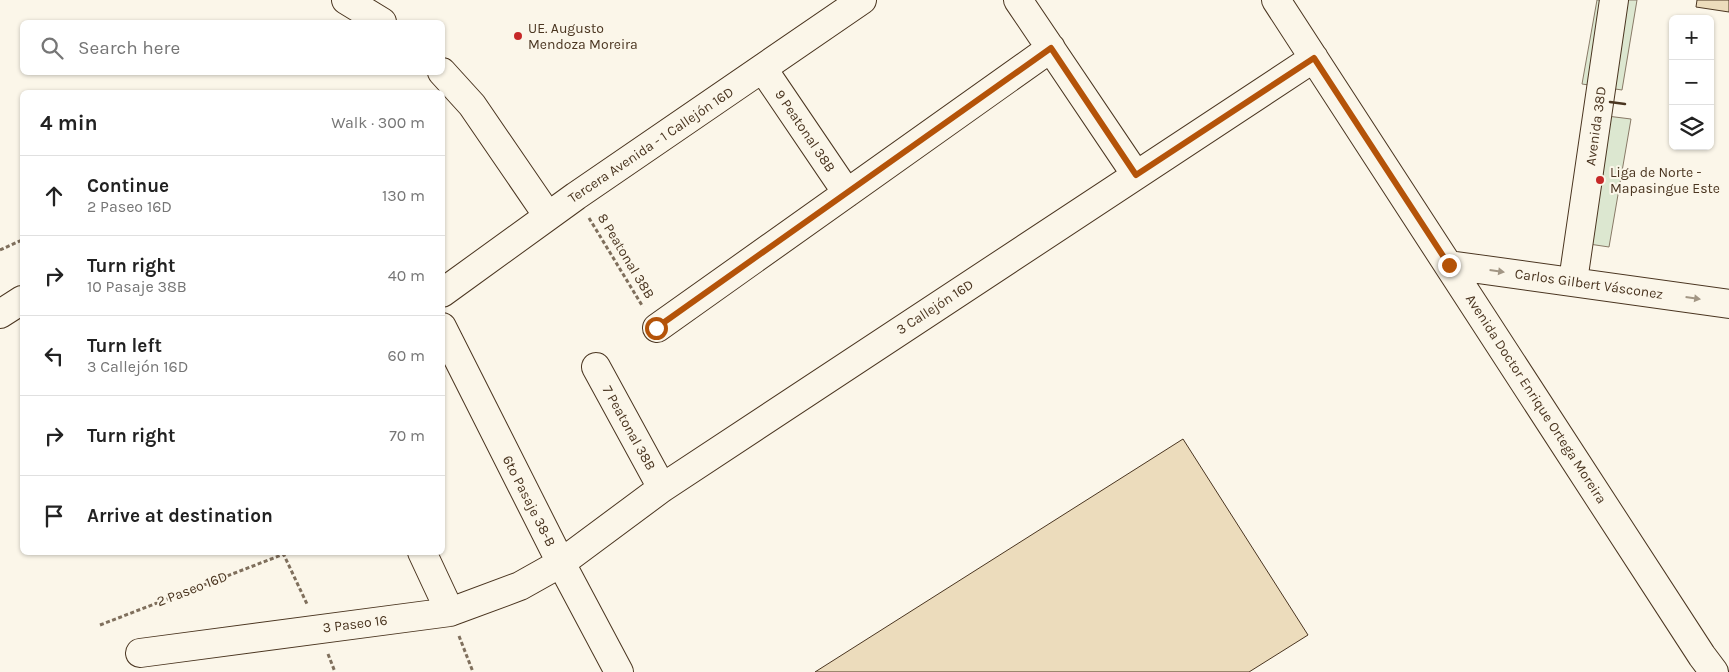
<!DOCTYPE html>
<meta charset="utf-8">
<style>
:root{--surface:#fff;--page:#f6f6f6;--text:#222;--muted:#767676;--line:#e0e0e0}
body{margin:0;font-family:Karla,sans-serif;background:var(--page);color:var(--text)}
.controls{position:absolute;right:15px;top:15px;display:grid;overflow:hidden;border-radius:8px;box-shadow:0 1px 4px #0004}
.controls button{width:45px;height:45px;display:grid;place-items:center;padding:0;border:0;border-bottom:1px solid var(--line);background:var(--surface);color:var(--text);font:25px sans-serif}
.stop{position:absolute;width:15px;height:15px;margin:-11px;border:4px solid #b45309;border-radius:50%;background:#fff}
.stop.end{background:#b45309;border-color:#fff;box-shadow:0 1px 5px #0008}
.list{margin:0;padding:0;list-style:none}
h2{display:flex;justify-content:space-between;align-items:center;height:65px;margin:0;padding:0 20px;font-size:21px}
h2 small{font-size:16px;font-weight:400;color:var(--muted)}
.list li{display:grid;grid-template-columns:32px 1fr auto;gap:15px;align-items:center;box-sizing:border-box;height:80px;padding:0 20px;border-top:1px solid var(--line)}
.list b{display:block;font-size:19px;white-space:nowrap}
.list p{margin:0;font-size:16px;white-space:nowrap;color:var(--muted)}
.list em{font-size:16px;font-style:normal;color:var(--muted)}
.icon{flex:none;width:28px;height:28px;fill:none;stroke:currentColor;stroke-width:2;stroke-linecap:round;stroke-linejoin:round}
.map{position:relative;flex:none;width:1729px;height:672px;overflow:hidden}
.search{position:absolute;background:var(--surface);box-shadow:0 1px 4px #0004;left:20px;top:20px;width:425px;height:55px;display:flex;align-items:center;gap:12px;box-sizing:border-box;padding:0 18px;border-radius:8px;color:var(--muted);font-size:19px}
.panel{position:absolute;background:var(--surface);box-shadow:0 1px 4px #0004;left:20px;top:90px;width:425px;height:465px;border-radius:8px}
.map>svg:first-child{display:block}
</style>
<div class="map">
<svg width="1729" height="672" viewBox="0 0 1729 672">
<rect width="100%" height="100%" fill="#fbf6e9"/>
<path fill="#dce7d0" stroke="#887966" d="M1597,0h40l-15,90 -40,-6z
M1591,114l40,5 -22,128 -40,-6z"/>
<path fill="#ecdcbc" stroke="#4a3520" d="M1697,0h32v12l-33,-5z
M1183,439l125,196 -59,37h-434z"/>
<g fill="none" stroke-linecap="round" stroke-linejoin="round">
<defs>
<path id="minor" d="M346,0l36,22
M1018,0l118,175
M1276,0l426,656 12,16
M763,69l84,124
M442,72l30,33 76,111
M1449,265l280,39
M1573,281l41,-281
M442,293l134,-97 286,-196
M0,314l22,-14
M442,327l119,236 58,109
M657,328l394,-280
M596,367l66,121
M422,552l28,60
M140,653l310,-41 70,-26 41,-23 101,-75 652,-430"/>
</defs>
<use href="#minor" stroke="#4a3520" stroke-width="30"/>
<path stroke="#7f6f5c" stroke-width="3" stroke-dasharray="4 2.5" stroke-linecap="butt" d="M589,218l54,89
M0,250l22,-10
M283,553l24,51
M100,625l184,-71
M459,636l14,36
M328,654l7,18"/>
<use href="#minor" stroke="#fbf6e9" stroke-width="28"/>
<path stroke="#4a3520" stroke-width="2.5" d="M1610,102l15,2"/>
</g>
<defs><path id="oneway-solid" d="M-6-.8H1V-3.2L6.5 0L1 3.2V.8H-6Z" transform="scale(1.25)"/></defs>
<g fill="#a29684">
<use href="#oneway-solid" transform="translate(1497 271) rotate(8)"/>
<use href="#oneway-solid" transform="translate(1693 298) rotate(8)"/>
</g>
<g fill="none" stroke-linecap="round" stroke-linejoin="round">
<path stroke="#b45309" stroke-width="6" d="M656,328l395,-280 85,127 178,-117 135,207"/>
</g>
<g fill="#c62828" stroke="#fbf6e9" stroke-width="2">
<circle cx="518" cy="36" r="5"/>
<circle cx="1600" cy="180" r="5"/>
</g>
<g text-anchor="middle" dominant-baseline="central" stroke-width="4" stroke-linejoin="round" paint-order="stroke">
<g font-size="14" fill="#4a3520" stroke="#fbf6e9" text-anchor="start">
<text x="528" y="28">UE. Augusto<tspan x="528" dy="16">Mendoza Moreira</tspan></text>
<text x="1610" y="172">Liga de Norte -<tspan x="1610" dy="16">Mapasingue Este</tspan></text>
</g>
<g font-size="14" fill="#4a3520" stroke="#fbf6e9">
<text transform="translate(1596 126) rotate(-82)">Avenida 38D</text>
<text transform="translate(805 131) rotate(56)">9 Peatonal 38B</text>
<text transform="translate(651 145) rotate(-34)">Tercera Avenida - 1 Callejón 16D</text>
<text transform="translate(626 256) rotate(59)">8 Peatonal 38B</text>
<text transform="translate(1589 284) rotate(8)">Carlos Gilbert Vásconez</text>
<text transform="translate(935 307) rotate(-33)">3 Callejón 16D</text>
<text transform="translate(1536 399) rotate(57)">Avenida Doctor Enrique Ortega Moreira</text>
<text transform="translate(629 428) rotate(61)">7 Peatonal 38B</text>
<text transform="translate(529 501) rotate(63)">6to Pasaje 38-B</text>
<text transform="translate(192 589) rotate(-21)">2 Paseo 16D</text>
<text transform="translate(355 624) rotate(-7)">3 Paseo 16</text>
</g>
</g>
</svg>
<div class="controls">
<button>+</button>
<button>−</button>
<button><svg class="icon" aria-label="layers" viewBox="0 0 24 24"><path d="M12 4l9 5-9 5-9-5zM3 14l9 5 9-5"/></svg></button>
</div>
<div class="stop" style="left:656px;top:328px"></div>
<div class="stop end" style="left:1449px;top:265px"></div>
<div class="search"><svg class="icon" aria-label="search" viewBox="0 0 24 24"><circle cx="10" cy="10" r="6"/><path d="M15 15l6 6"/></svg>Search here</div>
<section class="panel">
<h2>4 min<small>Walk · 300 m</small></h2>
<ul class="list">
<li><svg class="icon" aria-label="ahead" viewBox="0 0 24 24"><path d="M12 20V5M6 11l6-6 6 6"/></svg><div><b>Continue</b><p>2 Paseo 16D</p></div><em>130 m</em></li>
<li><svg class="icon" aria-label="right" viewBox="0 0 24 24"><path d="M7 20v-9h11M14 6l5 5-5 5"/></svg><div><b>Turn right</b><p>10 Pasaje 38B</p></div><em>40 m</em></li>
<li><svg class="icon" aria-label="left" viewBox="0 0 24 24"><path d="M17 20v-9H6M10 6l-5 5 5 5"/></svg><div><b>Turn left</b><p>3 Callejón 16D</p></div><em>60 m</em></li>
<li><svg class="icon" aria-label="right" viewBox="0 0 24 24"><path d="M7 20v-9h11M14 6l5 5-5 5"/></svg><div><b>Turn right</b></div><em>70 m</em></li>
<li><svg class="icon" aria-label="arrive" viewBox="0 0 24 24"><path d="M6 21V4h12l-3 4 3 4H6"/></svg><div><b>Arrive at destination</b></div></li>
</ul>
</section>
</div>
